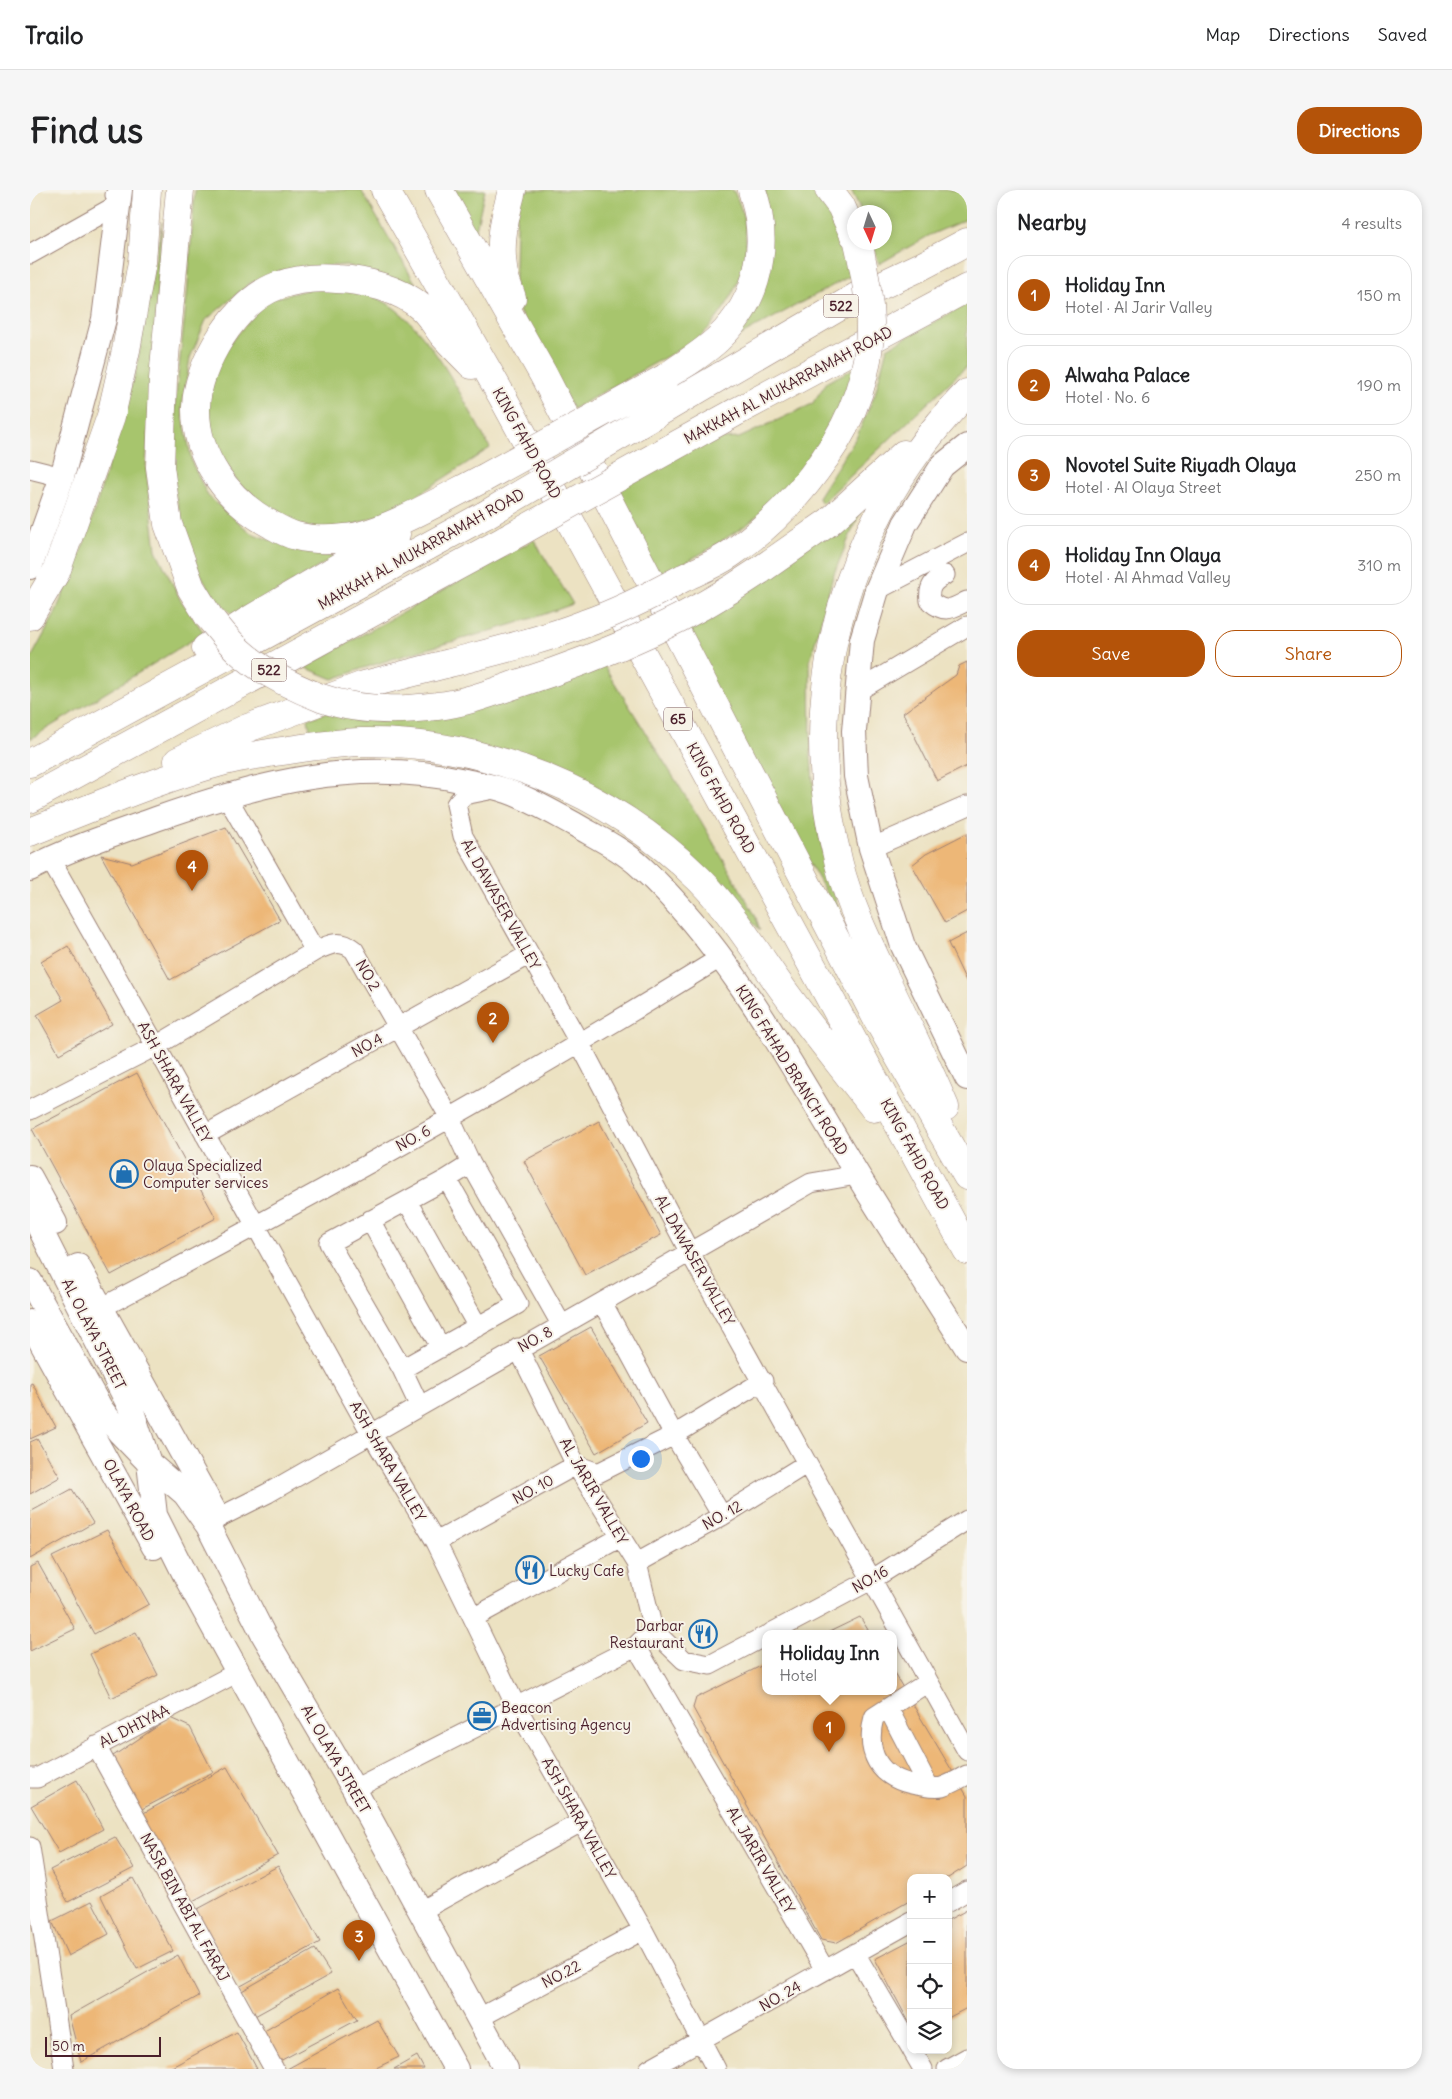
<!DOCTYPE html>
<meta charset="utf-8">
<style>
:root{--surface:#fff;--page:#f6f6f6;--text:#202124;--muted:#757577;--line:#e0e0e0;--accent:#b45309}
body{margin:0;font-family:Delius,sans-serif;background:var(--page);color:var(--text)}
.controls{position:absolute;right:15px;bottom:15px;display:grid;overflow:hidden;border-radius:10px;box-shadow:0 2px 8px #0003}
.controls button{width:45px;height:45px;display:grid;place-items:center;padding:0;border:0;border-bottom:1px solid var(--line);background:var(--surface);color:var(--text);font:25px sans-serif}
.compass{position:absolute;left:817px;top:15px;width:45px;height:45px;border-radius:50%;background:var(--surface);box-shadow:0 2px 8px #0003;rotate:176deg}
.scale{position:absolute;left:15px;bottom:12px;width:116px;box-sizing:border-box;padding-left:5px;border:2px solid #4a1f2b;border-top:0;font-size:14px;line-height:18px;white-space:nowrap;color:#4a1f2b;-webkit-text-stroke:4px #f7f3e8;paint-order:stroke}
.you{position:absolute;left:610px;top:1268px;width:18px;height:18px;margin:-12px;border:4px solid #fff;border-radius:50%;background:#1a73e8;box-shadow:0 0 0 8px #1a73e833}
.badge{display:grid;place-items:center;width:32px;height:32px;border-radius:50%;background:var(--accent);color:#fff;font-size:16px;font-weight:700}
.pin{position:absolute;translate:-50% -41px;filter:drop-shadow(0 1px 2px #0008)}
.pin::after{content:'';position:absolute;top:26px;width:18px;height:15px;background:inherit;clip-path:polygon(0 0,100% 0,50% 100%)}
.popup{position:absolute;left:732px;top:1440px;width:135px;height:65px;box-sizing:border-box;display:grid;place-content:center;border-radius:10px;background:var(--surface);filter:drop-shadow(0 1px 4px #0005);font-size:16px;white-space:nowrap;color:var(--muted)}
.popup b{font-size:19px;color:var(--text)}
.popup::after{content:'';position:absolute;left:50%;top:100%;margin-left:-10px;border:10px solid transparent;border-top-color:var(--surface)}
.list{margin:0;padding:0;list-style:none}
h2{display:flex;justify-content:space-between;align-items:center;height:65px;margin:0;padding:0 20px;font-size:21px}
h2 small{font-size:16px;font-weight:400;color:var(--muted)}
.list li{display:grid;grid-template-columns:32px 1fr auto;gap:15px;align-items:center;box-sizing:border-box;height:80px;margin:0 10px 10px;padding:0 10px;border:1px solid var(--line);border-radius:20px}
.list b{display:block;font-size:19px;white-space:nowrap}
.list p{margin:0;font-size:16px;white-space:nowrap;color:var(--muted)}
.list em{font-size:16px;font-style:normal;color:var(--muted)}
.actions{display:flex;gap:10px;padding:15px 20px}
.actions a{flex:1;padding:11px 0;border:1px solid var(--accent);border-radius:20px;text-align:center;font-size:18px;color:var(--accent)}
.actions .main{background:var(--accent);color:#fff}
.icon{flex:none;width:28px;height:28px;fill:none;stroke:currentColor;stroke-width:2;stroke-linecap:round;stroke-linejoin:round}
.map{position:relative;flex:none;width:937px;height:1879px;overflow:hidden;border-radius:20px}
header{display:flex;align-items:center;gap:30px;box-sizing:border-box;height:70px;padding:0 25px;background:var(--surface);border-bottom:1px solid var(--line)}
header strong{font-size:24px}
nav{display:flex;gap:28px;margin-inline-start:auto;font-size:18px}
.intro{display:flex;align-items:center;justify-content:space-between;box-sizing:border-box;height:120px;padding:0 30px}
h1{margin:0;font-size:35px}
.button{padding:12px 22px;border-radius:20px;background:var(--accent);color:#fff;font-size:18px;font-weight:700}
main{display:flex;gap:30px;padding:0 30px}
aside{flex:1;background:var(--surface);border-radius:20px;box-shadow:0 2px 8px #0003}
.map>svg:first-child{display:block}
</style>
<header>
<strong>Trailo</strong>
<nav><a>Map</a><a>Directions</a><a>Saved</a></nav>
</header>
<div class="intro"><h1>Find us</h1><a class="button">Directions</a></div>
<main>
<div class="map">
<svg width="937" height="1879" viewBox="0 0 937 1879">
<rect width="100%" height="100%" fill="#f7f3e8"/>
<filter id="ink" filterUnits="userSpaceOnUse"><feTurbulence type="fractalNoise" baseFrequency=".02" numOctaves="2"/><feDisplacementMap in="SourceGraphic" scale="10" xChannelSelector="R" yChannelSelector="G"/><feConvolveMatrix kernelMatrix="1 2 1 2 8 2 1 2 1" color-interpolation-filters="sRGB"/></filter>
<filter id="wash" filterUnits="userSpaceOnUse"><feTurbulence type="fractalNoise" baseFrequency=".0096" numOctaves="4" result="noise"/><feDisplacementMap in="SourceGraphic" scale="20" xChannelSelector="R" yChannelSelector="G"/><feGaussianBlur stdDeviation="1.12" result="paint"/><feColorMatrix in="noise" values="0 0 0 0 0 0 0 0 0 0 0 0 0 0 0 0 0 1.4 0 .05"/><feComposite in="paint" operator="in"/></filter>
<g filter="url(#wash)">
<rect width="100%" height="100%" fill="#ece2c2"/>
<path fill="#a7c56d" stroke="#78724c" d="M165,0h166l60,103 -47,-20 -28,-8 -49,3 -47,15 -44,37 -16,38 -8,51 10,54 16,33 43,37 38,14 46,10 -100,60 -22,-22 -15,-25 -10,-26 -13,-50 -2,-73 14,-125z
M408,0h47l-12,52z
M487,0h216c29,54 6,110 -35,149l-125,70 -59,-107z
M734,0h55l27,48 8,36 -120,65z
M821,0h116v29l-37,16 -51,29 -6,-21 11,-1v-30h-22z
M132,32l-16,246 10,82 24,49 24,34 -174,106v-79l24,-44 33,-80 49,-165z
M292,96c18,4 40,6 57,13 48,22 86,104 111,149l-92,60 -48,18 -30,4 -55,-15 -58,-71v-74l60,-70z
M937,114v62l-145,137 -4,-6 39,-61 18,-42 12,-46z
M825,178l-16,52 -53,72 -37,31 -38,25 -57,32 -40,-91 91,-49 34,-2 73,-34 15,-22z
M832,317l-29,69 -23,85 1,96 6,70 24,92 -162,-289z
M504,350l39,64c-79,30 -161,45 -240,75l-29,-12z
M573,474l98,157 54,94 5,15 -62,-63 -107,-79 -280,-52 -3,-17 26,-9 48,8z"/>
<g id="blocks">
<path fill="#edb777" d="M937,472v104l-30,15 -34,-68 53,-38 3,-9z
M196,637l54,93 -110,60 -69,-125 31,8z
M937,643v78l-22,12 -33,-58 14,-11z
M937,743v50l-19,-40z
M38,756l44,78 -53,30 -22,-39 26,-15 -22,-38z
M107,883l79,145 -105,57 -79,-146z
M569,931l62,114 -76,40 -61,-114z
M561,1137l56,96 -51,30 -57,-97z
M2,1193l24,44 -26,12v-55z
M7,1249l23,38 -30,17v-52z
M42,1299l21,34 -63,36v-47z
M77,1340l42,74 -55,30 -42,-77z
M8,1373l37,66 -45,22v-84z
M830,1427l10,16h-43z
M106,1442l22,43 -47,23 -21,-44z
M735,1474v27h128v-20l74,125v70l-19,12h-37v22l-75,43 -15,-3 -128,-232 3,-10z
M140,1528l20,9 23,45 -75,39 -28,-53z
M197,1577l51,88 -102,55 -47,-89z
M47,1590l26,49 -44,24 -28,-47z
M85,1647l19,31 -66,34 -18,-32z
M248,1676l42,76 -81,45 -43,-77z
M103,1688l40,73 -36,18 -36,-73z
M62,1711l17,33 -41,22 -16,-35z
M937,1720v98l-19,10v-98z
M881,1750v86l-36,-67z
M285,1759l16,25 -78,43 -13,-25z
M148,1765l21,41 -118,66 -12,-46z
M308,1798l19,32 -79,42 -17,-29z
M347,1830l22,37 -25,12h-87z
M207,1842l20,37h-89z
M387,1866l7,13h-30z"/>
</g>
</g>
<g filter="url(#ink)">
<use href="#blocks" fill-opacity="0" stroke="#9b8076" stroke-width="1"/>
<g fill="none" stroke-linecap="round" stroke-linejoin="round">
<defs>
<path id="minor" d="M0,64l89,-50 -4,-9
M0,279l32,8
M915,385c-12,6 -17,12 -15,26 15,13 21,8 37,0
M847,400l90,-47
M826,502l111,-66
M464,599l-30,6 -8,9 7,32 117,208 109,207 278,500
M196,605l89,156
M841,658l96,-42
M20,669l106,187 215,387 65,109 80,164 127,224 73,139
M0,920l126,-64 159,-95c15,-7 25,-12 39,-1l96,168 21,46 90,160
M175,945l323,-180
M377,1011l71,126
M340,1030l71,128
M573,1114l71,131 48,81
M71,1118c210,-110 417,-225 619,-350
M488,1158l58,117 61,98 16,67 31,30 26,5 55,-29
M372,1179l-73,-126 118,-64
M389,1215l-17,-36 116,-65 -71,-125 24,-15
M188,1328l50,-25 543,-310 46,-8
M406,1352l140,-77 22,8 76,-38 89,-54
M607,1373l85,-47 84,-52
M443,1428l148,-81
M741,1443l100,-53 96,-60
M606,1456l189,324
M898,1492l-54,35c-9,36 4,61 42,68 8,1 18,4 26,2 9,-3 17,-8 25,-12
M858,1518l41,79
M66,1556l178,323
M0,1588h7l201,-106
M324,1599l282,-143 9,-9
M0,1657l34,222
M918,1712l19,-11
M389,1722l162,-90
M825,1763l56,95
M449,1828l164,-88
M882,1860l11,19
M619,1879l262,-147
M917,1879l20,-11"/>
<path id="major" d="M937,256l-25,20 -37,58 -28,66 -15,50 -8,91 2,45 15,72 32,98 64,132
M0,377l32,-90 42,-158 16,-129
M0,679c40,-21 84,-35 126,-50 103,-36 200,-62 309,-38 14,3 29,5 42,10 23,8 45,21 67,33 22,13 48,25 67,43 85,79 145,188 204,287 39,66 81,129 122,194
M0,987l25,46
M0,1019l102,202 17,52 6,52 33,66 268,488
M48,1076l139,250
M0,1091l71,128 19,24 29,30 36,31 23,32 55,108 91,155 152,280
M0,1132l124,225"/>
<path id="highway" d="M150,0l-17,189 -3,88 8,57 23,64 18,29
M355,0l117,206 465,854
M409,0l104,184 333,643 91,159
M482,0c-7,27 -13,50 -9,78 1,11 6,20 9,30
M799,0l12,16 13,29
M442,175c-10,-10 -20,-20 -29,-30 -7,-9 -13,-20 -21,-27 -21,-19 -58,-28 -85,-29 -20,-2 -41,0 -60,7 -41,15 -80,78 -81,121 -1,51 33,95 76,118 7,4 16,9 24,11 16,4 33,4 49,2 38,-3 103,-42 139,-60
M689,187l137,-80 64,-30 47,-25
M635,188c18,-13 37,-24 53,-39 42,-39 52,-96 34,-149
M706,222l231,-124
M729,381l70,-49 75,-68
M0,426l26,-44 55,-156 15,-66 16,-88 5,-72
M176,458l45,-29 145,-85
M148,571l67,-32 119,-44 82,-21
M0,573l455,-248
M0,609l477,-260
M0,642c64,-25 128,-53 195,-71 16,-4 34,-6 50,-9 28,-4 57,-9 86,-10 124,-2 249,49 338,137 30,30 53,66 77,101 31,44 66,86 98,128
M915,917c-19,-44 -40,-88 -61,-131 -17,-36 -35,-73 -45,-112 -44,-171 6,-346 128,-471"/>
</defs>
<use href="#minor" stroke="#9b8076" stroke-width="21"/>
<use href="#major" stroke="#9b8076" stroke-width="26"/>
<use href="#highway" stroke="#9b8076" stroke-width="29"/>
<use href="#minor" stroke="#fff" stroke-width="19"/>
<use href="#major" stroke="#fff" stroke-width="24"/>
<use href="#highway" stroke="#fff" stroke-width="28"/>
<defs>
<path id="highway-bridge" d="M454,288l181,-100
M455,325l234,-138
M477,349l229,-127
M179,427c10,12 19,24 30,34 23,21 54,36 82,47 36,13 79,13 116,8 28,-3 54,-13 80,-22 85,-27 169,-63 242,-113
M416,474c46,-12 94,-23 138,-40 34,-12 68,-29 99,-46 17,-8 35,-15 50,-26 37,-26 67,-57 92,-94 28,-39 46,-88 45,-137 -1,-26 -6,-53 -12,-79"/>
</defs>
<use href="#highway-bridge" stroke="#9b8076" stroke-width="29" stroke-linecap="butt"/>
<use href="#highway-bridge" stroke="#fff" stroke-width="28"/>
</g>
</g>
<defs>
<symbol id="shop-ring" viewBox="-11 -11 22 22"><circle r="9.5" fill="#f7f3e8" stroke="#1f6fb2" stroke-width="1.5"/><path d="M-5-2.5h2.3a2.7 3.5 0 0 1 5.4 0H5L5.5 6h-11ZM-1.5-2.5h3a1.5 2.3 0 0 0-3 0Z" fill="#1f6fb2"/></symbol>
<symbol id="restaurant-ring" viewBox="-11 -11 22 22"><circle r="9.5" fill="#f7f3e8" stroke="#1f6fb2" stroke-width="1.5"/><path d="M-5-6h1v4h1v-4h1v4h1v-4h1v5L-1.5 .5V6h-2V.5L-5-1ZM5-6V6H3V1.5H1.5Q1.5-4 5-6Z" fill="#1f6fb2"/></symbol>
<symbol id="office-ring" viewBox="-11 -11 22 22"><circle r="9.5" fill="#f7f3e8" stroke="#1f6fb2" stroke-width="1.5"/><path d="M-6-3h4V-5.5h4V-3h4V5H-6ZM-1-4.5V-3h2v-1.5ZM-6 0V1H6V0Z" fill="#1f6fb2"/></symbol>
</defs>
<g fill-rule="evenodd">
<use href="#shop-ring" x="78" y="968" width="32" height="32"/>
<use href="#restaurant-ring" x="484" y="1364" width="32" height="32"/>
<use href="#restaurant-ring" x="657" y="1428" width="32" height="32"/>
<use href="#office-ring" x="436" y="1510" width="32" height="32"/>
</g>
<g text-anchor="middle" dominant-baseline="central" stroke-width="4" stroke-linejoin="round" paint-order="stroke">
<g fill="#f7f3e8" stroke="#7e5f64" stroke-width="1">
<rect x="793.5" y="104.5" width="35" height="23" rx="4"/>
<rect x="221.5" y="468.5" width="35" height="23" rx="4"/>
<rect x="634" y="517.5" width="28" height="23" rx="4"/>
</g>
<g font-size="14" font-weight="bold" fill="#4a1f2b">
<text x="811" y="116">522</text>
<text x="239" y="480">522</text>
<text x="648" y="529">65</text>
</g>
<g font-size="15" fill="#4a1f2b" stroke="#f7f3e8">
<text transform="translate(758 195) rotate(-28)">MAKKAH AL MUKARRAMAH ROAD</text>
<text transform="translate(497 253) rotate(61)">KING FAHD ROAD</text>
<text transform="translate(391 359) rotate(-29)">MAKKAH AL MUKARRAMAH ROAD</text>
<text transform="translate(691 608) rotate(61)">KING FAHD ROAD</text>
<text transform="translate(471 714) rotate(61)">AL DAWASER VALLEY</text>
<text transform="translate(338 785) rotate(60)">NO.2</text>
<text transform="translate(337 855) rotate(-29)">NO.4</text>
<text transform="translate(762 880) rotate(58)">KING FAHAD BRANCH ROAD</text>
<text transform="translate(145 892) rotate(61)">ASH SHARA VALLEY</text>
<text transform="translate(383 948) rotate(-29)">NO. 6</text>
<text transform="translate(885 964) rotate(61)">KING FAHD ROAD</text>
<text transform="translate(665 1070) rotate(61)">AL DAWASER VALLEY</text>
<text transform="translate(64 1144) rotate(63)">AL OLAYA STREET</text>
<text transform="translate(505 1149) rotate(-29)">NO. 8</text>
<text transform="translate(358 1271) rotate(60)">ASH SHARA VALLEY</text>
<text transform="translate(503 1299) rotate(-29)">NO. 10</text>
<text transform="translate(564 1301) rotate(60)">AL JARIR VALLEY</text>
<text transform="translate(99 1310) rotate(62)">OLAYA ROAD</text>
<text transform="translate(692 1325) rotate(-30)">NO. 12</text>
<text transform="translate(840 1389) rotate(-30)">NO.16</text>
<text transform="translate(104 1536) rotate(-27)">AL DHIYAA</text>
<text transform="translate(306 1569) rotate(60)">AL OLAYA STREET</text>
<text transform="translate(549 1628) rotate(61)">ASH SHARA VALLEY</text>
<text transform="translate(731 1670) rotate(60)">AL JARIR VALLEY</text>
<text transform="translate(155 1717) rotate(61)">NASR BIN ABI AL FARAJ</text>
<text transform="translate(531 1784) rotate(-28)">NO.22</text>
<text transform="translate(750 1806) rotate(-30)">NO. 24</text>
</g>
<g font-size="15" fill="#4a1f2b" stroke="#f7f3e8" text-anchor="start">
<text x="113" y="975">Olaya Specialized<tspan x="113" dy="17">Computer services</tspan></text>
<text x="519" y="1380">Lucky Cafe</text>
<text x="654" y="1435" text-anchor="end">Darbar<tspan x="654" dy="17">Restaurant</tspan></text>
<text x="471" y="1517">Beacon<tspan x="471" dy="17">Advertising Agency</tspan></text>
</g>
</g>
</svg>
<div class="controls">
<button>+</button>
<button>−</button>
<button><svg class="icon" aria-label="locate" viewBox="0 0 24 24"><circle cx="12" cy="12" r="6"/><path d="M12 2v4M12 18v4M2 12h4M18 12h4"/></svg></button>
<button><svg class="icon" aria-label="layers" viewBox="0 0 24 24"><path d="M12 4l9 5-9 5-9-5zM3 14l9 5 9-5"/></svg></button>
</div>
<svg class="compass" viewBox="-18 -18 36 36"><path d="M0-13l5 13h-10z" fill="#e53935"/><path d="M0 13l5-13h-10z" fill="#757577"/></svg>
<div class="scale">50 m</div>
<div class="you"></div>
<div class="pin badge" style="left:799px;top:1562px">1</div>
<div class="popup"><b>Holiday Inn</b>Hotel</div>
<div class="pin badge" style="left:463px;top:853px">2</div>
<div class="pin badge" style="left:329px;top:1771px">3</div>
<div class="pin badge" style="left:162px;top:701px">4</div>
</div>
<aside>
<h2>Nearby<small>4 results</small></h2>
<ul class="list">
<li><span class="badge">1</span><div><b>Holiday Inn</b><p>Hotel · Al Jarir Valley</p></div><em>150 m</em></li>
<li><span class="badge">2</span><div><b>Alwaha Palace</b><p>Hotel · No. 6</p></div><em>190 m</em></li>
<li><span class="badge">3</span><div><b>Novotel Suite Riyadh Olaya</b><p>Hotel · Al Olaya Street</p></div><em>250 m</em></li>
<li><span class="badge">4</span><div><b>Holiday Inn Olaya</b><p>Hotel · Al Ahmad Valley</p></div><em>310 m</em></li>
</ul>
<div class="actions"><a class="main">Save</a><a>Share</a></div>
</aside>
</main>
